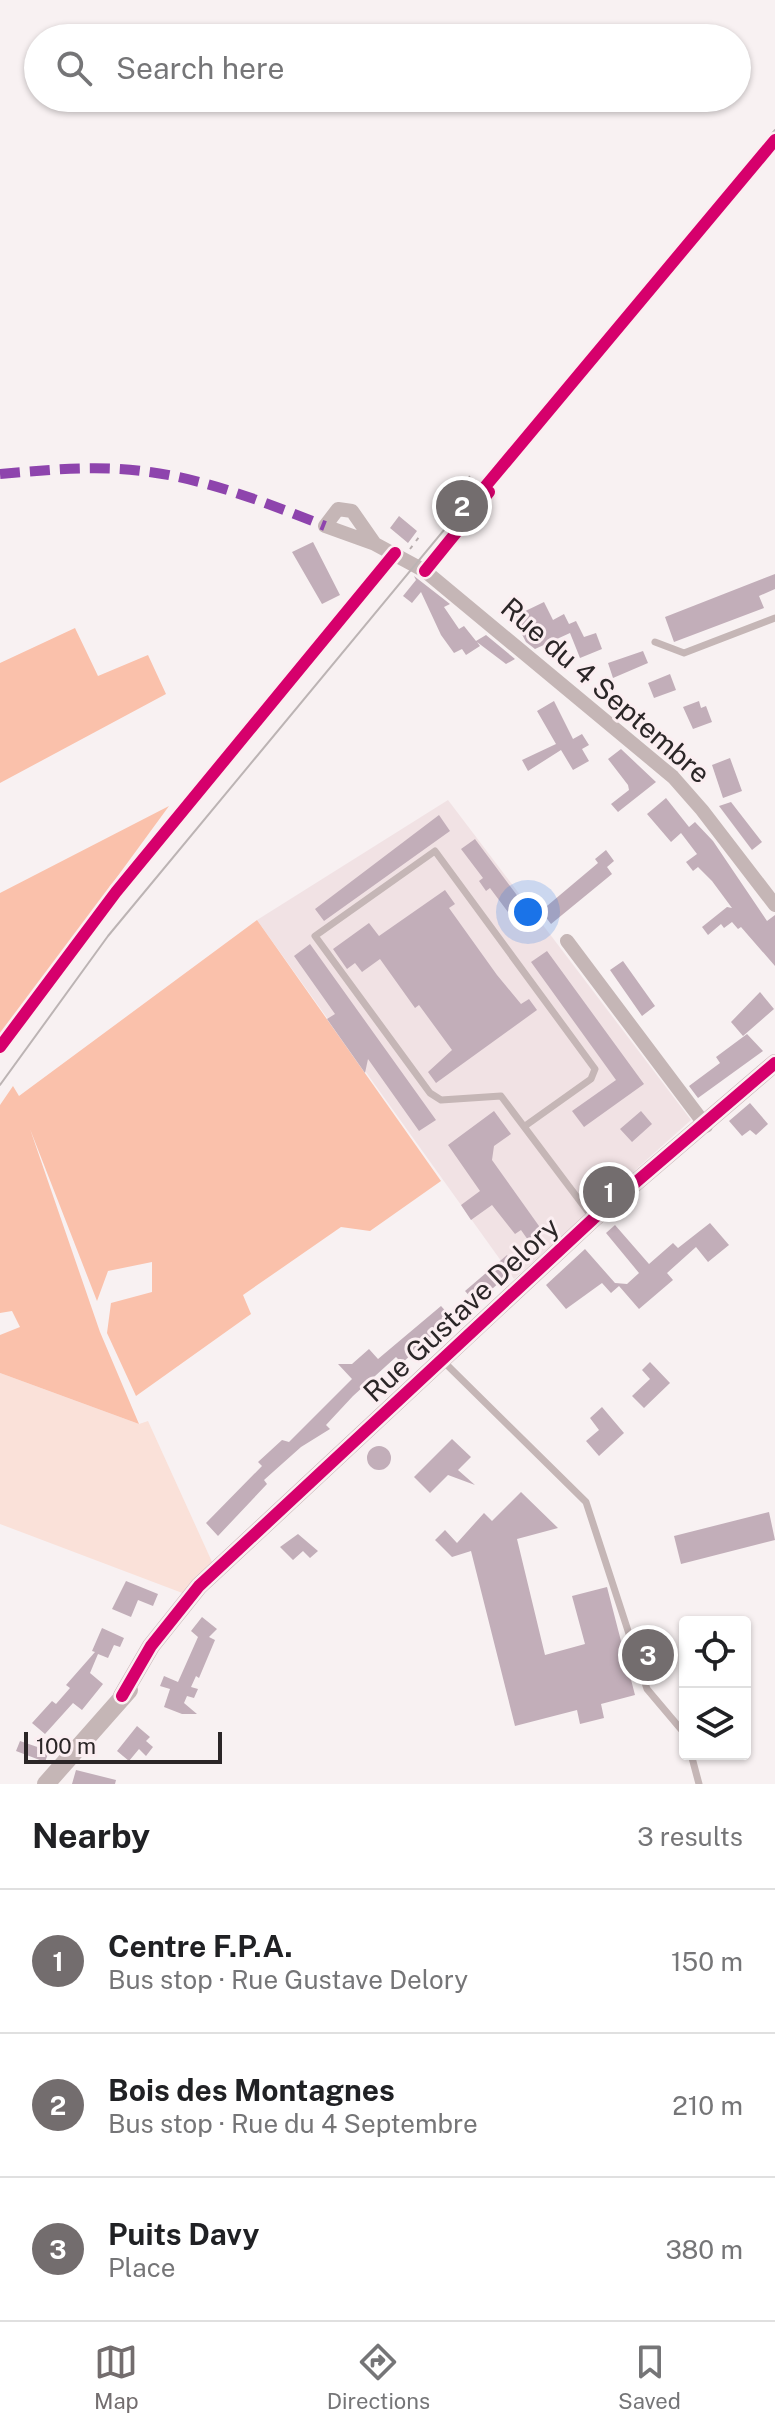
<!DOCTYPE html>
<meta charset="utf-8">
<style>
:root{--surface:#fff;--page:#f6f6f6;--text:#202124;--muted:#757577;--line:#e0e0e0;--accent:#736d6e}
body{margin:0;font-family:"Public Sans",sans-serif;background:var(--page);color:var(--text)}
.controls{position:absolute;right:24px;bottom:24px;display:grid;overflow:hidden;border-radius:8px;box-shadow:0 2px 6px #0004}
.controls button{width:72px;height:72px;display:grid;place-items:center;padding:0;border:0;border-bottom:2px solid var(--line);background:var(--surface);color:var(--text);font:40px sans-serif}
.scale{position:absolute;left:24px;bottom:20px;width:198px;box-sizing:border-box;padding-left:8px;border:4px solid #2b2627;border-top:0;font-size:22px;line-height:28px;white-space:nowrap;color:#2b2627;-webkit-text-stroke:6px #fbeef1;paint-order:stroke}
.you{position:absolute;left:528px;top:912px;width:28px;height:28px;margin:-20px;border:6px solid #fff;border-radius:50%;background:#1a73e8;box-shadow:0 0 0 12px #1a73e833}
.badge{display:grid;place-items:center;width:52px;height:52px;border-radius:50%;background:var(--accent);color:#fff;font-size:26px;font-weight:700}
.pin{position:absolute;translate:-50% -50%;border:4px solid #fff;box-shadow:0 2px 8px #0006}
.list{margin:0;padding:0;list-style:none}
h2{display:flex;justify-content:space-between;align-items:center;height:104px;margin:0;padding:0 32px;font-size:34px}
h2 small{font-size:26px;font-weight:400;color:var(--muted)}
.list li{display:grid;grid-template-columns:52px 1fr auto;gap:24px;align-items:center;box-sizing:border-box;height:144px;padding:0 32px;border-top:2px solid var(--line)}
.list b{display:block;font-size:30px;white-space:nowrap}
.list p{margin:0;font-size:26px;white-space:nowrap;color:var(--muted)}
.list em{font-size:26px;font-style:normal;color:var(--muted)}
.icon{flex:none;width:44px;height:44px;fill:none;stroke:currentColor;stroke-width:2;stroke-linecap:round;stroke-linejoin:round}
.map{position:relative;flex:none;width:775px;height:1784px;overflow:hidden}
.search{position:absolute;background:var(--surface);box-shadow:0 2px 6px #0004;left:24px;right:24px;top:24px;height:88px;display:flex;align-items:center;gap:20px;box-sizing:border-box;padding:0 28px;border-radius:44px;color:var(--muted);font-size:30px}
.sheet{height:536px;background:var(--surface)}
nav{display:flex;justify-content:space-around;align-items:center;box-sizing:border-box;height:112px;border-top:2px solid var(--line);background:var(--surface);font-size:22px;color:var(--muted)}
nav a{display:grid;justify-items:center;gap:4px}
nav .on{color:var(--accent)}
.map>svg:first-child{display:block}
</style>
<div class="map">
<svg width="775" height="1784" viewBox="0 0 775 1784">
<rect width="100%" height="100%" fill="#f8f1f2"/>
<path fill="#f1e2e4" d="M448,800l243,320 -177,159 -257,-359z"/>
<path fill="#fae1d9" d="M0,1373l139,51 9,-3 65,143 -28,30 -185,-70z"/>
<path fill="#fac1ab" d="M75,628l23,48 50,-21 18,39 -166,89v-120z
M169,806l-169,231v-144z
M257,920l184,261 -71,50 -29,-4 -98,68 8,19 -115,82 -29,-63 4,-30 41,-11v-30l-44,9 -11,30 -67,-172 70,203 39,92 -139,-51v-38l20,-8 -8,-16 -12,2v-208l13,-19 6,10z"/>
<path fill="#c2aeb9" d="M399,516l18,15 -9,12 -18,-15z
M313,542l27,53 -18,9 -30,-52z
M775,574v15l-16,7 5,12 -90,34 -9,-25z
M414,576l36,28 -6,3 15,22 5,-3 12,15 10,-6 29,24 -9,5 -29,-22 3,4 -14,9 -4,-6 -8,4 -13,-18 -20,-43 -9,11 -9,-7 13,-16z
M544,602l9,18 11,-6 5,10 7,-3 8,16 12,-4 6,16 -22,9 -10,-25 -35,16 -9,-7 -13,-25z
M643,651l5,12 -35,15 -5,-15z
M670,674l6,16 -22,8 -6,-15z
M554,701l19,38 9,-5 7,11 -7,4 7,12 -16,9 -12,-20 -33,21 -6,-11 34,-16 -19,-33z
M699,701l2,7 5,-2 6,16 -19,7 -10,-22z
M621,749l35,33 -38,30 -7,-8 18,-14 -1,-5 -20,-26z
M730,758l12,33 -19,7 -11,-33z
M666,798l23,29 6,-5 18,19 54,80 8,-6v51l-34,-39 -3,2 -6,-7 -8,6 -3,-4 -13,11 -6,-8 25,-20 5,1 -20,-27 -14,-14 -5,4 -7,-9 11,-8 -16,-21 -10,9 -24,-28z
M731,802l31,40 -10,8 -33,-44z
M439,815l11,16 -126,90 -9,-12z
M475,839l53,71 -14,10 -24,-32 -4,3 -7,-10 4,-3 -22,-29z
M606,850l8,11 -7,6 5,7 -61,50 -10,-13 57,-48 -3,-4z
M445,890l10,14 -6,4 48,67 24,29 8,-5 8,11 -101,73 -8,-11 24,-22 -33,-45 -4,3 -35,-49 -18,13 -7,-9 -8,6 -14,-20 36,-26 10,13z
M310,944l126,176 -17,11 -51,-72 -3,14 -38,-54 8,-5 -41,-58z
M547,951l97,133 -60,43 -12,-16 44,-31 -85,-118z
M623,961l32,45 -13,10 -32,-46z
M760,992l14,17 -31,27 -12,-14z
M747,1034l16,17 -65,47 -9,-12 31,-23 -4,-6z
M750,1103l18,21 -12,11 -6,-5 -8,6 -13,-15z
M494,1111l17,23 -17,12 -2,14 47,66 -2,7 -9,7 -7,-10 -6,4 -23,-29 -21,15 -10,-15 19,-14 -32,-46z
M641,1111l11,13 -20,18 -12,-13z
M710,1223l19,22 -21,17 -12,-15 -29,26 6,7 -34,29 -20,-23 -8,7 -9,-10 -36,26 -20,-24 39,-36 30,34 12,1 12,-11 -33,-40 9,-8 34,39 24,-21 5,5z
M507,1255l9,13 -40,35 -11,-12z
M441,1306l11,12 -50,45 -6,-6 -43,39 -27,29 4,4 -29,18 -37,33 3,4 -49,52 -12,-13 56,-57 -4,-4 24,-22 7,2 63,-63 -14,-15h14l17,-15 9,10z
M650,1362l20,21 -26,25 -12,-12 18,-17 -8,-9z
M602,1407l22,26 -25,23 -13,-15 13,-11 -9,-12z
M452,1439l19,18 -13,13 17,15 -27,-10 -18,18 -16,-16z
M367 1458a12 12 0 1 1 24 0a12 12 0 1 1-24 0Z
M521,1492l37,36 -41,11 28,116 40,-11 -13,-48 35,-9 28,108 -34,9 3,14 -24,6 -3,-14 -62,16 -44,-175 -19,6 -17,-17 10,-10 12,13 27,-30 8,8z
M769,1512l6,28 -94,24 -7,-28z
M298,1534l20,17 -8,7 -7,-7 -10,9 -13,-13z
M126,1581l32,13 -5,12 -15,-6 -7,17 -19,-8z
M202,1617l15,12 -8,8 6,3 -16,38 -3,-2 -5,11 7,2 -4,9 -7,-2 -3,7 13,11h-15l-18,-7 6,-18 -10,-3 4,-10 14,6 20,-45 -7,-6z
M102,1628l22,10 -4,9 -6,-2 -6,13 -10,-4 -8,19 13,11 -21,26 -9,-7 -28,31 -13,-11 20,-22 4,3 14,-16 -4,-3 29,-33 -3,-1z
M137,1726l13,11 -4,4 7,6 -7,9 -7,-7 -10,12 -12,-10z
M20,1741l29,10 -4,11 -29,-11z
M76,1770l40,10 -1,4h-43z"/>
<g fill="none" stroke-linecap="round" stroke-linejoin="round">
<path stroke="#b7adad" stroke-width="2" stroke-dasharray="4 6" stroke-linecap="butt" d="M461,487l9,-11 14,12 -8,11
M410,549l9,-12
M427,558l7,-9"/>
<path stroke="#c5b6b6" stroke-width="7" d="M655,642l29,11 91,-35
M525,1126l66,-47 4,-10 -160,-218 -120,85 115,157 11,7 60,-4 91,121
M443,1361l143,141 61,187 38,45
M691,1754l8,30"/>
<path stroke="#c5b6b6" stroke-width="14" d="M375,544l-23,-33 -14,-2 -13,17 50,18 50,27 248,206 29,33 73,95
M567,941l139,185"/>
<path stroke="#c5b6b6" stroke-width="18" d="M122,1696l29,-50 48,-60 394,-367 182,-156
M46,1784l83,-94"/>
<path stroke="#bcb4b4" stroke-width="2" d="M0,1085l108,-149 667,-806"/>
<path stroke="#8e44ad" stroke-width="10" stroke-dasharray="20 10" stroke-linecap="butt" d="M0,474c47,-4 95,-9 142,-3 62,7 125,32 183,55"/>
<defs>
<path id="cycleway" d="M425,571l64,-79 -5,-4 291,-348
M0,1047l116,-155 279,-339
M122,1696l29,-50 48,-60 394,-367 182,-156"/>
</defs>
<use href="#cycleway" stroke="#fbeef1" stroke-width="17"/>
<use href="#cycleway" stroke="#d6006c" stroke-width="12"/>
</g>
<g text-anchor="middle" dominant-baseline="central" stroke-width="6" stroke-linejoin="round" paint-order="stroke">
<g font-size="28" fill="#2b2627" stroke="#fbeef1">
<text transform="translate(606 690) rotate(41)">Rue du 4 Septembre</text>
<text transform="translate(461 1309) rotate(-43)">Rue Gustave Delory</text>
</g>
</g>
</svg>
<div class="controls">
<button><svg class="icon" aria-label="locate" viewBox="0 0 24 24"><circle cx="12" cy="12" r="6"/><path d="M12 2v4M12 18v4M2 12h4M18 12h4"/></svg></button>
<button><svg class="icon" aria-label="layers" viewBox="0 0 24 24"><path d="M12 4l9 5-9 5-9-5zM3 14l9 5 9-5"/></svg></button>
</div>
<div class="scale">100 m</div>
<div class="you"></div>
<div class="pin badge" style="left:609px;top:1192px">1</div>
<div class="pin badge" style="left:462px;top:506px">2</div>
<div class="pin badge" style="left:648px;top:1655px">3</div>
<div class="search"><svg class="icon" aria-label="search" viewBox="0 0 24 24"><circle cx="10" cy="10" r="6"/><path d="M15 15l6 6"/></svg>Search here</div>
</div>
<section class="sheet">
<h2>Nearby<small>3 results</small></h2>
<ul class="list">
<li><span class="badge">1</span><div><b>Centre F.P.A.</b><p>Bus stop · Rue Gustave Delory</p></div><em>150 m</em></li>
<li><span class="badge">2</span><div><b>Bois des Montagnes</b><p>Bus stop · Rue du 4 Septembre</p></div><em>210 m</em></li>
<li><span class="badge">3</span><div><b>Puits Davy</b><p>Place</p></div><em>380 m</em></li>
</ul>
</section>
<nav>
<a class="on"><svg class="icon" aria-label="map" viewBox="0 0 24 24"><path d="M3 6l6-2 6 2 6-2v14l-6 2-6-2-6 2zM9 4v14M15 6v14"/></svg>Map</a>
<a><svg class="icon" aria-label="directions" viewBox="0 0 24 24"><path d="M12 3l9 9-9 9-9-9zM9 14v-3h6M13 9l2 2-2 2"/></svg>Directions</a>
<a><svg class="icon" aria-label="saved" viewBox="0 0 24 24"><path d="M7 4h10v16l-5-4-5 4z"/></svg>Saved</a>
</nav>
